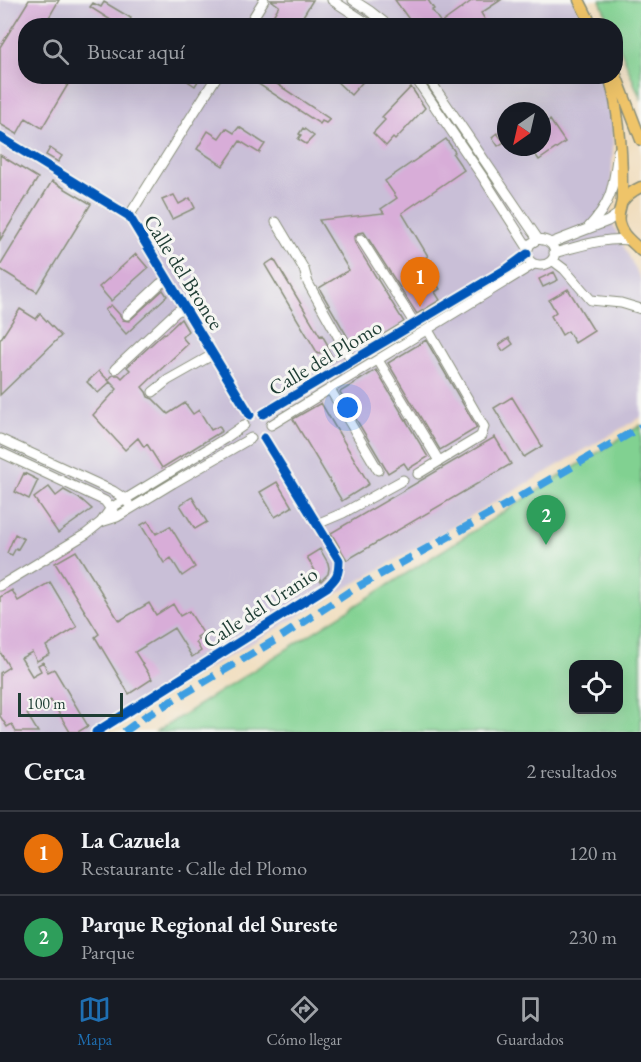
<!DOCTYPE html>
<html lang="es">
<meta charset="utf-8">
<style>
:root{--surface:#171b24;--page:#242831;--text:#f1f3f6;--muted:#9ea1a6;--line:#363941;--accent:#1f6fb2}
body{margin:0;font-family:"EB Garamond",serif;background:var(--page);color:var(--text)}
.controls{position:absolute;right:18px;bottom:18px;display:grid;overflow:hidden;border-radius:12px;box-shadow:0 6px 24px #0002}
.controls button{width:54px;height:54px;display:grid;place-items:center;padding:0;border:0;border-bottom:2px solid var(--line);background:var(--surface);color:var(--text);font:30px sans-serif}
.compass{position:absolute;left:497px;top:102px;width:54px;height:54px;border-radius:50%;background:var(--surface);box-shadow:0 6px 24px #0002;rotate:214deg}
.scale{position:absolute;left:18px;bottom:15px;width:105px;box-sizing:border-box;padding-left:6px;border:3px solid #1f3d34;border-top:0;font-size:16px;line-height:21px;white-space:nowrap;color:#1f3d34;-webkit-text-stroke:4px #f6f6f2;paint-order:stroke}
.you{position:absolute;left:348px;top:408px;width:21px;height:21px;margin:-15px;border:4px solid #fff;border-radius:50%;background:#1a73e8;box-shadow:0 0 0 9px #1a73e833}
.badge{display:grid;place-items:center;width:39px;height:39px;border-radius:50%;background:var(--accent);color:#fff;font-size:20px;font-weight:700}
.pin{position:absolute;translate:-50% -50px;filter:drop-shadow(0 2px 3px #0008)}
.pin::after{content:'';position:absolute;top:32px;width:21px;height:18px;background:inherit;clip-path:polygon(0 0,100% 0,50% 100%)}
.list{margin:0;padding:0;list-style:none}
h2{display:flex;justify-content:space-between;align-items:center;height:78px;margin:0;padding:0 24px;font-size:26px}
h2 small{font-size:20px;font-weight:400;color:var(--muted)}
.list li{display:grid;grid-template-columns:39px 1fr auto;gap:18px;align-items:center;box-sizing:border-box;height:84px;padding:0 24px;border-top:2px solid var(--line)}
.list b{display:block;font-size:22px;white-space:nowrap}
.list p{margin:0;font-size:20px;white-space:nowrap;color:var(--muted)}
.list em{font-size:20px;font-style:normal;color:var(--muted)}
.icon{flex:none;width:33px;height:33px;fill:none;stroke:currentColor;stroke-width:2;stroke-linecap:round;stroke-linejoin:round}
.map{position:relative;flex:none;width:641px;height:732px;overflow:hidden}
.search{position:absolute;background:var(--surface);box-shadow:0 6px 24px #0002;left:18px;right:18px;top:18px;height:66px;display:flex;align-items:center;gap:15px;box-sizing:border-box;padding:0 21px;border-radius:24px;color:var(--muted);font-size:22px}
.sheet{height:246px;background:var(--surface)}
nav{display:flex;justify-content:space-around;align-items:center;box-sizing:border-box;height:84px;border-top:2px solid var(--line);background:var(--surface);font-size:16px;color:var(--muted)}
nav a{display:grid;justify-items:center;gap:3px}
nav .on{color:var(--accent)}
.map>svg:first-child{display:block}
</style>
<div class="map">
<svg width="641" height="732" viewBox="0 0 641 732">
<rect width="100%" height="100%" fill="#f6f6f2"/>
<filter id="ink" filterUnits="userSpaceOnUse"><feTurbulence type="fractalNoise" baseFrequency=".0167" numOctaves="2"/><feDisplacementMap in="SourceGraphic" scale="12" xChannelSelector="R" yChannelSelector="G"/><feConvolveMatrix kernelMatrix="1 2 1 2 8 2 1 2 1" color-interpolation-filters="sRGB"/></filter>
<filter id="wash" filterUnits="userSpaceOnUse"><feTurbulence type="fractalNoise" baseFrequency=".008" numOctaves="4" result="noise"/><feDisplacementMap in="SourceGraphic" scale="24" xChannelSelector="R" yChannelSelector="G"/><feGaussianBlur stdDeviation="1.35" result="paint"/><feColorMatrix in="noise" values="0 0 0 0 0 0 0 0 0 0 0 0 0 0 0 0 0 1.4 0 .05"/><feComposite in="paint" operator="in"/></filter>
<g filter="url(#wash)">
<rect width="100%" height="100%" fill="#f1debf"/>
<path fill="#c9bfd7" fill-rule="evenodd" d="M0,0h575l10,25 -559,1v50l578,1 4,9 4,27 1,35 -3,71 31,61v137l-542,315h-99zM506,111h36v36h-36z"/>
<path fill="#81d191" stroke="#508762" stroke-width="1.5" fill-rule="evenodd" d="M600,0h41v100l-25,-62v-12l-6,-1z
M641,425v307h-485zM574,664h44v46h-44z"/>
<g id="blocks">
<path fill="#d8add8" d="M29,0h30l-15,26h-18v50h47l-31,52 -16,-10 -9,16 -17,-10v-77z
M271,0h42l-16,26h-30l12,-20z
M395,0h33l6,9 -2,1 9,13 32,-23h28l-20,13 8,13 -76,-1z
M104,2l27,16 -4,8h-7l-30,-19 3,-4 8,4z
M180,76h21l-6,10z
M246,76h19l65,43 -4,4 -4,-2 -2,3z
M338,76h30l-17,19 -16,-15z
M411,87l14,21 -30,32 -2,-2 -7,8 -13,-13 12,-13 -3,-3z
M550,120l15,22 -26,18 -9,-13h12v-21z
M239,127l26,17 -6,9 -19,-12 -17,25 -26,-17 11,-18 11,7 7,-10 8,5z
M303,128l11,8 -8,8 -8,-5 3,-4 -2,-1z
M497,133l7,9 -6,4 -6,-9z
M446,139l9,13 -2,2 11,16 -62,43 26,43 -18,11 11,18 12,-7 7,11 -5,3 5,8 -23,14 -53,-82 -6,1 -4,5 1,5 49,79 -38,23 -2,-3 -9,6 -3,-5h-1l-32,-55 30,-18 -30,-50 65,-7 -3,-4 16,-11 -12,-17z
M50,148l12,8 -4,6 -12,-7z
M0,155l38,23 -38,62z
M52,181l39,23 -54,88 -37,-23v-3z
M174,195l5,9 11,-6 5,10 -23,11 -10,-19z
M136,254l12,14 -37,33 -12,-14z
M274,259l46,77 2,-1 7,12 -2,1 7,12 -5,4 -8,-12 -3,2 -53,-89z
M554,272l4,8 -15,7 -4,-8z
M568,289l26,42 -19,12 -7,-12 -6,4 -11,-19 5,-4 -7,-12z
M163,290l4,6 -41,38 -21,-24 6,-5 9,10 3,5 6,1z
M20,309l16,10 4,-5 21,22 -61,59v-55z
M181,319l7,12 -6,6 6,7 -46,43 4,5 2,5 5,2 15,15 17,-11 8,11 6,-4 12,20 8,-4 3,5 -60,37 -15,-24 -3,3 -6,-9 -13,12 -32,-35 24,-26 -9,-9 5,-5h6l3,3 8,-8 -3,-3 37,-34 1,1z
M509,338l4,6 -10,7 -4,-6z
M426,340l51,88 -37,22 -52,-87z
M376,370l52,87 -20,12 -4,-6 -16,10 -48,-81z
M99,371l11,11 -12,11 -11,-11z
M512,397l30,49 -18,11 -30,-49z
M321,403l48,81 -27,17 -49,-82z
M495,437l16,27 -164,96 -16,-27z
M24,473l14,7 -9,19 -14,-7z
M277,482l15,25 -17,10 -15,-25z
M49,487l7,9 8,-6 18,10 10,9 -34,24 -24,-35z
M192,497l15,25 -12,7 -15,-24z
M148,521l8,13 14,-8 25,41 -13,9 -11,-18 -7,5 -23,-38z
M15,534l9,5 -6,10 -2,-1 -4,7 -5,-2z
M320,549l8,14 1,5 -1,6 -7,7 -14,-24z
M76,551l43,70 30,-18 7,12 17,-11 7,12 9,-5 14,22 -6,4 2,3 -3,2 5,9 -9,6 -18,-29 -39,24 17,27 -23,15 -34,-57 4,-3 -44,-71z
M50,582l27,45 -31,19 4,8 -13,7 -5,-9 -11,6 11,18 9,-5 -3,-6 5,-3 5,10 6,-3 34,57 -10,6h-8l-19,-32 -24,14 11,18h-22l-4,-8 -5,3 -7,-11v-43l9,-6 -9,-15v-55l12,-7 6,11z"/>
</g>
</g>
<g filter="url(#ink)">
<use href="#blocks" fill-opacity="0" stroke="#888e7a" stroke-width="1.5"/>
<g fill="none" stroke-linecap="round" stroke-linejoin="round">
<defs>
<path id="minor" d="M332,0l40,26
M353,0l17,11 19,15
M248,26l16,-26
M414,76l70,103 44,69
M427,76l111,163c7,1 13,2 16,10 6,22 -38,22 -24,-5l8,-5
M0,137l129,79 121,199
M129,216l88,-140
M276,222l28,47 4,14 44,78
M587,229c26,-28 26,-41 31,-78
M361,239l54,85
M551,243l57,-22 10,-7
M554,253c24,-6 50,-16 75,-13
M552,260l12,9 27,31 30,3 20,6
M127,315l33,-31 8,-5
M378,360l61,101
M115,369l61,-57 9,-5
M330,389l48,81
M153,392l15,-12 46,-26
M263,414l245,-146 19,-14
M271,425l263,-161
M0,439l113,52 12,8 3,4
M0,452l105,49 8,11
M418,474l63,-38 3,-9 -56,-97
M101,522l10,-14 113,-69 20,-14
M317,524l26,-11 60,-33
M0,586l86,-52 15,-12 16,-5 56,-34 78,-45
M96,732l231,-145c10,-10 12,-12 12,-27l-75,-122"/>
<path id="major" d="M579,0l13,26
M616,75l25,65
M609,76c10,34 13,75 13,110 0,5 0,10 0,14 -1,8 -5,14 -3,23 3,13 14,19 22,28
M622,202c5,-7 10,-11 19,-15"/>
</defs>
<use href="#minor" stroke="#888e7a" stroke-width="11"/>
<use href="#major" stroke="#888e7a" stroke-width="13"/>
<use href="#minor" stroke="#fff" stroke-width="9"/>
<use href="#major" stroke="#efc469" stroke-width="10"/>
<path stroke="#3c9ee2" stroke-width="8" stroke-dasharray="15 8" stroke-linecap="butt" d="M124,732l22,-16 138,-81 68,-45 152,-84 137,-79"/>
<defs>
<path id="cycleway" d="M0,137l129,79 121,199
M263,414l245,-146 19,-14
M96,732l231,-145c10,-10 12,-12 12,-27l-75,-122"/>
</defs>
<use href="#cycleway" stroke="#f6f6f2" stroke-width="13"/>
<use href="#cycleway" stroke="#0057b8" stroke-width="9"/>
</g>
</g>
<g text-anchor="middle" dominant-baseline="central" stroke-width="6" stroke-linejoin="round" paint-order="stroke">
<g font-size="21" fill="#1f3d34" stroke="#f6f6f2">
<text transform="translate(184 272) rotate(58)">Calle del Bronce</text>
<text transform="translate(325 357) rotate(-31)">Calle del Plomo</text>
<text transform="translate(260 607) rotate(-33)">Calle del Uranio</text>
</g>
</g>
</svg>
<div class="controls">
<button><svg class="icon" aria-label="locate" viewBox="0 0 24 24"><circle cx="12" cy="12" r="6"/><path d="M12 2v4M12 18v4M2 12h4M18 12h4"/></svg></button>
</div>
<svg class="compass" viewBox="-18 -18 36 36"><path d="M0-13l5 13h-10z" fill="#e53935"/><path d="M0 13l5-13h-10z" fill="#9ea1a6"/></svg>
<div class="scale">100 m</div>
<div class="you"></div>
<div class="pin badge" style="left:420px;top:307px;background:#e8710a">1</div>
<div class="pin badge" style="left:546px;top:545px;background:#2e9e5b">2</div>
<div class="search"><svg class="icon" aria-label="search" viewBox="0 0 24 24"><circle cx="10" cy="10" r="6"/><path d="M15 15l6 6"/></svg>Buscar aquí</div>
</div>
<section class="sheet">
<h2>Cerca<small>2 resultados</small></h2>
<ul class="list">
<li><span class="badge" style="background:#e8710a">1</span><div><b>La Cazuela</b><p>Restaurante · Calle del Plomo</p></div><em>120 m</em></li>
<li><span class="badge" style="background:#2e9e5b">2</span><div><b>Parque Regional del Sureste</b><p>Parque</p></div><em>230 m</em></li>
</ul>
</section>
<nav>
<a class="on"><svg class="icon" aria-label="map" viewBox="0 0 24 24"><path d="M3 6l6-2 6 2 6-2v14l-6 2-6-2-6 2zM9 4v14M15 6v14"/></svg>Mapa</a>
<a><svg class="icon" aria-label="directions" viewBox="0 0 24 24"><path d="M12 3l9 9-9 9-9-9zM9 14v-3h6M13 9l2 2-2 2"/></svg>Cómo llegar</a>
<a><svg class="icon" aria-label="saved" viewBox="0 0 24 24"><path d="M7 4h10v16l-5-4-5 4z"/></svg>Guardados</a>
</nav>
